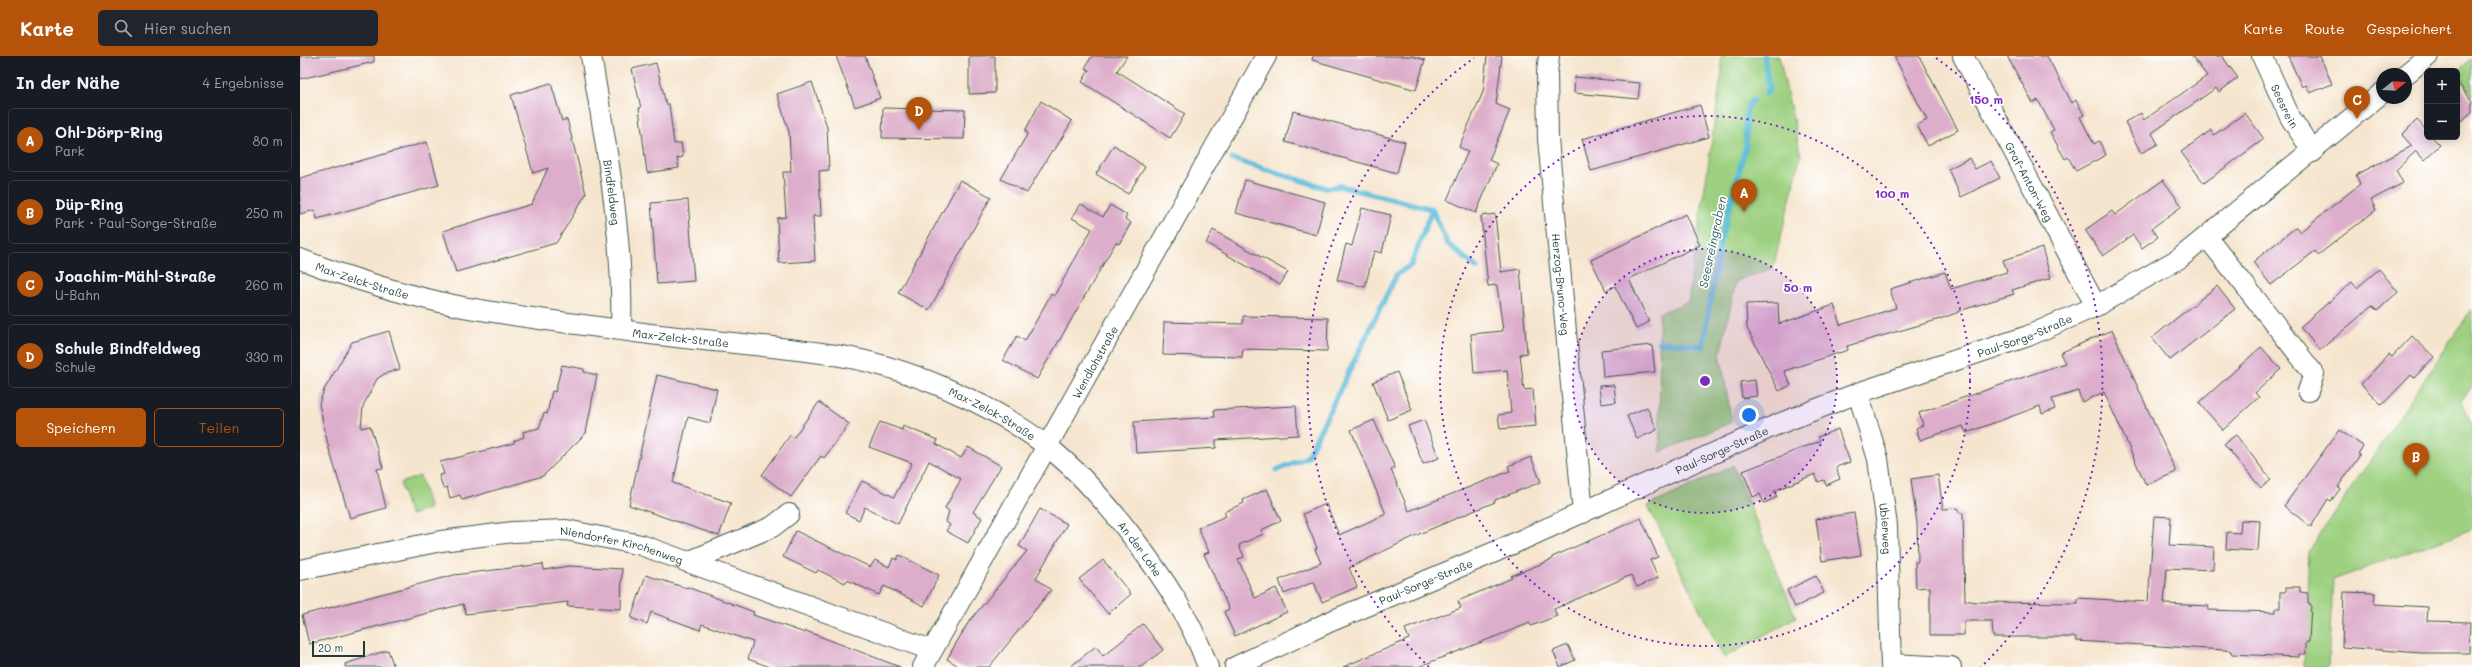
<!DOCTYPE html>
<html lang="de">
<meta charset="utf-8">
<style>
:root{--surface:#171b24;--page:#20242c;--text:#f1f3f6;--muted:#9ea1a6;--line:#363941;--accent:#b45309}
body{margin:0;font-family:Mali,sans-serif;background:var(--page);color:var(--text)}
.controls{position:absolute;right:12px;top:12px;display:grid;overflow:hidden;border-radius:6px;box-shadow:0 2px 10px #0003}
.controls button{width:36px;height:36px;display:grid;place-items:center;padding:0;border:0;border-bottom:1px solid var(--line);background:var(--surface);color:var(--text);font:20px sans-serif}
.compass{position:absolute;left:2076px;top:12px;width:36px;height:36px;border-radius:50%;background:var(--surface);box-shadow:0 2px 10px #0003;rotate:72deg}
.scale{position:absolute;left:12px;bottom:10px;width:53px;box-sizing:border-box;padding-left:4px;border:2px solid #1f3d34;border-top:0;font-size:11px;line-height:14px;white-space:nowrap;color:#1f3d34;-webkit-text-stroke:3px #fff;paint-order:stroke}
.you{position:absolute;left:1449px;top:359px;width:14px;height:14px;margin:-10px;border:3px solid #fff;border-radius:50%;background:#1a73e8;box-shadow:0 0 0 6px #1a73e833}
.badge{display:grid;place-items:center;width:26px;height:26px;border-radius:50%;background:var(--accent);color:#fff;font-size:13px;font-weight:700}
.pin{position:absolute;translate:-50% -33px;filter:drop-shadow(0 1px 2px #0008)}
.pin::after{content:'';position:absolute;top:21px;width:14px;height:12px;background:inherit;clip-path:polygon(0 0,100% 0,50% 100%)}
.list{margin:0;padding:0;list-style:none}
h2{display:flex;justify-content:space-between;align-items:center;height:52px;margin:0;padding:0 16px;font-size:17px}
h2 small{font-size:13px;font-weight:400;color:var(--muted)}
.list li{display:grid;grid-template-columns:26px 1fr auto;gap:12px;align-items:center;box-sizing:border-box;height:64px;margin:0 8px 8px;padding:0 8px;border:1px solid var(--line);border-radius:6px}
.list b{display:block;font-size:15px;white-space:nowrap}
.list p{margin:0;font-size:13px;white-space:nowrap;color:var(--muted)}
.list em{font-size:13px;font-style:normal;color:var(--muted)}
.actions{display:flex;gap:8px;padding:12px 16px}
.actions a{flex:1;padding:9px 0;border:1px solid var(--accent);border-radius:6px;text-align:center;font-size:14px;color:var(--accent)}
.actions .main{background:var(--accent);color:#fff}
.icon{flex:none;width:22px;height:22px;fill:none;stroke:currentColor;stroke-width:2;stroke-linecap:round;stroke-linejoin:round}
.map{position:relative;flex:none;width:2172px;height:611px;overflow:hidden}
header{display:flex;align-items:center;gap:24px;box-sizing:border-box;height:56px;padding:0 20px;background:var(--accent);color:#fff}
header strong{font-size:19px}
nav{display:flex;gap:22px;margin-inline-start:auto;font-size:14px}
.search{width:280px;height:36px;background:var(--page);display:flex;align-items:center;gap:10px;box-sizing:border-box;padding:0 14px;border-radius:6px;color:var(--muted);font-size:15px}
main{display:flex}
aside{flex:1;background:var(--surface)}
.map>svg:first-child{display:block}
</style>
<header>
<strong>Karte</strong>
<div class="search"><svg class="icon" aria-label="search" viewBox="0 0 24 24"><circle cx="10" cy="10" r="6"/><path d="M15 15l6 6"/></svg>Hier suchen</div>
<nav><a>Karte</a><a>Route</a><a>Gespeichert</a></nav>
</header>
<main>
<aside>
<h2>In der Nähe<small>4 Ergebnisse</small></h2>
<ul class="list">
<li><span class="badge">A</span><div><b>Ohl-Dörp-Ring</b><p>Park</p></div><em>80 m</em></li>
<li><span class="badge">B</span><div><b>Düp-Ring</b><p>Park · Paul-Sorge-Straße</p></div><em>250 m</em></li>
<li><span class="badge">C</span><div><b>Joachim-Mähl-Straße</b><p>U-Bahn</p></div><em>260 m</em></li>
<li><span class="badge">D</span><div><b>Schule Bindfeldweg</b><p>Schule</p></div><em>330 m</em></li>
</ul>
<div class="actions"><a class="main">Speichern</a><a>Teilen</a></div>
</aside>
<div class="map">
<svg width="2172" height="611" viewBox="0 0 2172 611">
<rect width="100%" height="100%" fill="#fff"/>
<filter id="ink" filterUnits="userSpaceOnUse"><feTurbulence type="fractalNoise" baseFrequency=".025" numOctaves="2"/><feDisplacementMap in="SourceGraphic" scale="8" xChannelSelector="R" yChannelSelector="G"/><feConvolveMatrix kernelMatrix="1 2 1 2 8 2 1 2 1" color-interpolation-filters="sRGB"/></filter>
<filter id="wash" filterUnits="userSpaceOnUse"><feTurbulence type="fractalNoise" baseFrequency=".012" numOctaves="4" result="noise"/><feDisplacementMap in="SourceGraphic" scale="16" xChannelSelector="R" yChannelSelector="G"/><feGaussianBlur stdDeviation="0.9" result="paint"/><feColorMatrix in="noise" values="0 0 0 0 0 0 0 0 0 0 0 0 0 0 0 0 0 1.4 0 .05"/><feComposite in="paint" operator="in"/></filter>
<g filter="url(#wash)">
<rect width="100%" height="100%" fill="#f6e5ce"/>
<path fill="#9dd080" stroke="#5e865a" d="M1421,0h58l22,99 -28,113 -37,13 -16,73 12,68 -72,30 -1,-139 29,-11 34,-231z
M2170,4l2,4v31l-15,-24z
M2172,253v78l-11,14 11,22v106l-139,51 -5,87h-24l5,-116z
M1433,410l63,151 -72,41 -76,-152z
M120,420l10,33 -20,6 -10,-32z"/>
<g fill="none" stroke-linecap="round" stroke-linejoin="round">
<path stroke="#5abbd8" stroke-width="5.5" d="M1464,0l5,32 -3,6
M932,103l94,29 14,-2 92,23 15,34 30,25
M1359,286l44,4 17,-103 26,-98 -1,-24 3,-16 5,-5
M977,414l30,-13 90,-183 14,-9 21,-56"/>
</g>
<g id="blocks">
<path fill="#ddaecb" d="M0,0h74v6l-74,17z
M536,0h29l15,42 -25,9z
M669,0h26v37l-26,1z
M792,0h35l-10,15 68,43 -15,24 -88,-56 7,-12 -4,-2z
M1013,0h99l13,4 -9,30 -104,-30z
M1187,0h15l-6,48 14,6 -21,50 8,4 -21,49 -29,-13 21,-49 -9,-4 24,-55z
M1594,0h25l39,74 -30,16 -11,-21 10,-5z
M1707,0h40l25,47 4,-3 8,15 -4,2 14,27 5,-3 7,14 -30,16 -8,-14 -3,2 -15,-27 4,-2 -16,-30 -5,3z
M1892,0h30l16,22 -19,14 -3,-4 -64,45 6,11 -17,9 -16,-31 16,-9 3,7 63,-44z
M1988,0h32l12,28 -22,9 -4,-8 -4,2z
M356,7l10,41h3l5,40 7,-1 2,14 -6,1 2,10 -32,5 -8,-65h2l-9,-39z
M1275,21l65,6 -2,16 -64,-6z
M512,26l15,45 2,43 -10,1 2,45h-8l2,45 -36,2 -2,-45 9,-1 -3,-45h8l-2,-40 -12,-38z
M2157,26l15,19v11l-15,12z
M251,27l11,38 5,-2 19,75 -30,49 -100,29 -13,-41 89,-27 16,-36 -15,5 -22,-78z
M741,45l31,20 -18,30 -2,-1 -25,43 -26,-14 27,-46 -3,-2z
M1400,49l9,32 -118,34 -9,-32z
M583,52l82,2 -1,29 -82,-1z
M993,55l112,31 -8,31 -112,-31z
M1945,57l19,26 -60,44 -23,-31 30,-22 3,5z
M2117,64l10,11v6h5l8,8 -16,15 -8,-9 -20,19 7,13 -32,17 5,10 -58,45 -3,-4 -44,34 -18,-23 43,-35 4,5 60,-48 -4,-9 56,-29 -10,-11z
M127,86l12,43 -122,34 -2,-9 -15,4v-36z
M814,89l31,22 -17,27 -32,-20z
M1669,102l6,11 16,-8 9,17 -39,19 -13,-28z
M660,124l31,17 -62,113 -31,-17z
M945,124l80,22 -9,33 -80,-22z
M1863,124l19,26 -30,22 6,9 -16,11 -9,-13 -30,21 -18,-26 27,-19 3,4z
M388,144l6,81 -37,3 -6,-81z
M781,148l22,13 7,-12 17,10 -2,4 6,4 -12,21 -3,-2 -79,137 -34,-19 14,-24 8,5 26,-47 3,2 38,-67 -20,-11z
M1062,152l29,7 -9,38 -8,-2 -9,36 -28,-7 9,-36 6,2z
M1195,158l6,58 19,-3 7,84 -7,1 4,36 9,-1 3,37 -36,3 -2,-14 13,-2 -4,-43 -33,3 -3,-39 32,-3 -6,-46 -9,1 -7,-70z
M1386,158l14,31 -71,34 20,43 -13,7 -21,-43 -9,5 -15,-31z
M913,174l75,42 -8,13 -74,-42z
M1742,192l9,30 -39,12 2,4 -55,17v1l-22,8 -90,26 1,4 -64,21 7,14 -12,6 -32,-63 -1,-24 32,-1 1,21 55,-19 6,20 56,-17 -6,-19 55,-17 6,17 56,-17 -4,-12z
M2079,213l19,23 -21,19 -5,-5 -52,44 -20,-23 52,-45 5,6z
M1917,230l18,23 -65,51 -18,-22z
M943,260l85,2 -1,33 -84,-2 -1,8 -79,-2 1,-33 79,2z
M1812,274l64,142 -30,13 -42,-93 -22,10 -4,-11 -26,8 3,10 -13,5 -2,-8 -74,27 -3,-7 -43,14 -4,-12 7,-3 -4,-12 146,-50 -5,-10z
M89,275l11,38 -16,5 -7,5 -14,27 -2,22 9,-2 13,42 -6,1 9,39 -36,10 -21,-69 -10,-45 5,-14 28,-48z
M2112,280l22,21 -20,21 -3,-3 -29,30 -21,-21 28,-30 3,3z
M1352,289l3,27 -52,5 -2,-27z
M1961,291l20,22 -26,24 4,4 -36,33 -24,-27z
M262,309l22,4v3l13,3 -11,58 -43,43 -81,24 -2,-5 -10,3 -3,-11 -4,1 -4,-13 5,-1 -4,-12 74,-19v-2l10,-4 -1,-5 16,-4 5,-15 3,1 5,-23 3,1z
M1097,316l15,38 -24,10 -15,-38z
M357,319l60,14 -7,34 -22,-6 -15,66 58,20 -12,33 -90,-31z
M1455,324l2,16 -15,2 -2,-16z
M1314,329l2,17 -15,2 -2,-18z
M519,346l30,22 -25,34 -3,-2 -30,41 -29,-22 29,-41 3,3z
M996,350l2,29 -82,5v8l-80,5 -2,-31 81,-5 -1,-7z
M1347,351l10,23 -20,9 -10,-23z
M1074,364l21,48 -4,2 18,41 101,-40 -2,-5 23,-9 10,25 -46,18v2l-76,32 -70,34 8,19 -35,15 -8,-20 -30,12 -5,-14 42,-17 -6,-14 2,-1 -14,-34 23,-10 13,31 47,-21 -35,-84z
M1124,364l15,38 -16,6 -15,-38z
M580,366l22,8 1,-4 35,14 -2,4 25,14 7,-11 33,19 -28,46 9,6 -14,25 -22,-12 4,-6 -4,-3 3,-11 -4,-3 16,-29 -32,-18 -31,63 -33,-17 -6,13 -14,-7 17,-32 32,16 18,-34 -43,-16z
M1538,373l12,33 -14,5 4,12 -14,6 -2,-5 -6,2 -3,-8 -41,17 3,6 -13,6 -4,-9 -7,3 -10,-26 77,-30 -2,-4z
M2039,374l24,16 -5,8 2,1 -22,32 2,2 -9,12 -3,-2 -17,28 -27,-21z
M1936,379l35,45 -10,8 -37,-44z
M1638,419l5,34 15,-1 1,5h4l2,87 11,2 102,1v-5l70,4 6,-86 17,1 -2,28 45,2 -1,23 -46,-2 -3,36 45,2 -1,4 68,2v-4h4v-16h6v-5h14v5l8,1v11h3l-2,38h-3v12h-7v3l-68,-3v-3l-6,-1 -149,-9v-4h-83l-1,-16h-28v14h-34v-48l-14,1 -1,-26h3l-1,-39 -6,-44z
M967,433l14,32 -20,9 2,4 -24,11 5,12 -6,2 17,39 21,-10 11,24 -52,24 -11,-24 5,-3 -25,-55 5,-2 -11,-24 28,-12 -2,-4 20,-9 -1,-3z
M740,453l27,15 -31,54 15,12 -62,77h-29l-13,-8 21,-36 59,-72 -8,-5z
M1554,457l7,42 -39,6 -6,-42z
M1341,462l17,39 -8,3 8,18 -21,9 -6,-12 -77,34 3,7 -26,10 -1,-3 -112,44h-75l66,-28 -4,-10 56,-21 -3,-7 54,-23 -1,-2 42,-17 -1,-2z
M1941,464l19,1 -2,30 -32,-2 1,-17 13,1z
M496,475l74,36 5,-7 14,7 4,-9 4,2 2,-5 40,20 -15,31 -40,-20 -5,9 -32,-15 -2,3 -27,-13 -2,3 -33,-16z
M803,504l28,34 -23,20 -29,-35z
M243,508l1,6 25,-4 53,3 -1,40 -54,-3 1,-4 -102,12 -3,-10 -154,40 -7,-29 152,-40z
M346,519l40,13 1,-1 67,25 -1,3 52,18 1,-2 94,36h-130l-22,-8 5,-17 -51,-18 -2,6 -49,-18 -4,12 -16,-6z
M1516,520l8,17 -29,14 -8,-17z
M2044,536l31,1 -1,11 54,3 -1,14 43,1 -1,31h-48l-79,-6z
M843,568l20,26 -22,17h-71l26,-21 7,10z
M1268,589l7,15 -15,7 -7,-16z
M88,594l6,17h-49v-3z"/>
</g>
</g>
<g filter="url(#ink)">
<use href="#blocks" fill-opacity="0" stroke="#3f564b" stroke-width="1"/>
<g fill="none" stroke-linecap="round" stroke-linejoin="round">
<defs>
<g id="minor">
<path id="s1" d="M291,0c15,90 33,181 30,273"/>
<path id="s2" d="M1249,0l-2,17 1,66 35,374"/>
<path id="s3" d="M1663,0l133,250"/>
<path id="s4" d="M1962,0l28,61 23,35"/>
<path d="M2106,18l22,-18"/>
<path d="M1907,181l107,137 -6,17"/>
<path id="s5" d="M0,203c52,20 108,37 163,48 56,10 115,17 172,25 67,9 134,13 200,23 70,11 157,48 213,92 31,24 59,57 83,88 31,41 60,83 77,132"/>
<path id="s6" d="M1558,337l20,66 9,67 4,141"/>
<path d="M388,506l84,-35 17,-13"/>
<path id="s7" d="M0,514l141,-29 72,-9 53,-2 75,15 290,105"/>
<path d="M1591,608l60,3"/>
<path id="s8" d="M623,611l343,-611"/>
<path id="s9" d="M935,611l94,-45 168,-71 279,-126 82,-32 170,-57 68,-30 84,-48 202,-165"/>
</g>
</defs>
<use href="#minor" stroke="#3f564b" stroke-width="22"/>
<use href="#minor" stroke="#fff" stroke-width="20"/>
</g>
</g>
<circle cx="1405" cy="325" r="132" fill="#7b2cbf" fill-opacity=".12"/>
<g fill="none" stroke="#7b2cbf" stroke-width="2" stroke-dasharray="2 4">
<circle cx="1405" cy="325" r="132"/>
<circle cx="1405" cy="325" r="265"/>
<path d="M1129 611A397 397 0 0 1 1174 2M1636 2A397 397 0 0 1 1681 611"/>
</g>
<g text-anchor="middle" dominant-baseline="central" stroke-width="3.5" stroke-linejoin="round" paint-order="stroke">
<g font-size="11" fill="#1f3d34" stroke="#fff">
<text stroke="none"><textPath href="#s4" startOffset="55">Seesrein</textPath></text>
<text stroke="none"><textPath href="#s3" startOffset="142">Graf-Anton-Weg</textPath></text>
<text stroke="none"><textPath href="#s1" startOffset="138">Bindfeldweg</textPath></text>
<text stroke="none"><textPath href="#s5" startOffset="66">Max-Zelck-Straße</textPath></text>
<text stroke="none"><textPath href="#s2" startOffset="229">Herzog-Bruno-Weg</textPath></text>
<text stroke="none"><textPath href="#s9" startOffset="857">Paul-Sorge-Straße</textPath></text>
<text stroke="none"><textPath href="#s5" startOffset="390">Max-Zelck-Straße</textPath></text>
<text stroke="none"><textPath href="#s8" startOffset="350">Wendlohstraße</textPath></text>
<text stroke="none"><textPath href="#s5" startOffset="714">Max-Zelck-Straße</textPath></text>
<text stroke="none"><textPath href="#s9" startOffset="533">Paul-Sorge-Straße</textPath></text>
<text stroke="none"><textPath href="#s6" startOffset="139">Ubierweg</textPath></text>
<text stroke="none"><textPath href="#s7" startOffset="327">Niendorfer Kirchenweg</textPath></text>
<text stroke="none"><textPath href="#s5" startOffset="917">An der Lohe</textPath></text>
<text stroke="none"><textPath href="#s9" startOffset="209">Paul-Sorge-Straße</textPath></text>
</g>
<g font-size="12" font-style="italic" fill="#316365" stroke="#fff">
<text transform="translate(1412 186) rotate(-78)">Seesreingraben</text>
</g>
</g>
<circle cx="1405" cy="325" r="6" fill="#7b2cbf" stroke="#fff" stroke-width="2"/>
<g font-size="12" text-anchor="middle" font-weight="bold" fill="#7b2cbf" stroke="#fff" stroke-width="3.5" stroke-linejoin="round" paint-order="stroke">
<text x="1686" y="48">150 m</text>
<text x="1592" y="142">100 m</text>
<text x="1498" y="236">50 m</text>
</g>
</svg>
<div class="controls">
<button>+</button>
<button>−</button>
</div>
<svg class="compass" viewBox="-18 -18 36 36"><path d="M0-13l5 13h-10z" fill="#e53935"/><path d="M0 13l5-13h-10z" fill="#9ea1a6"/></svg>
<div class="scale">20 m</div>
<div class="you"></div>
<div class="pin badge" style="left:1444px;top:156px">A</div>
<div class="pin badge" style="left:2116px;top:420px">B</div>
<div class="pin badge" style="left:2057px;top:63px">C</div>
<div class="pin badge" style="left:619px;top:74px">D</div>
</div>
</main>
